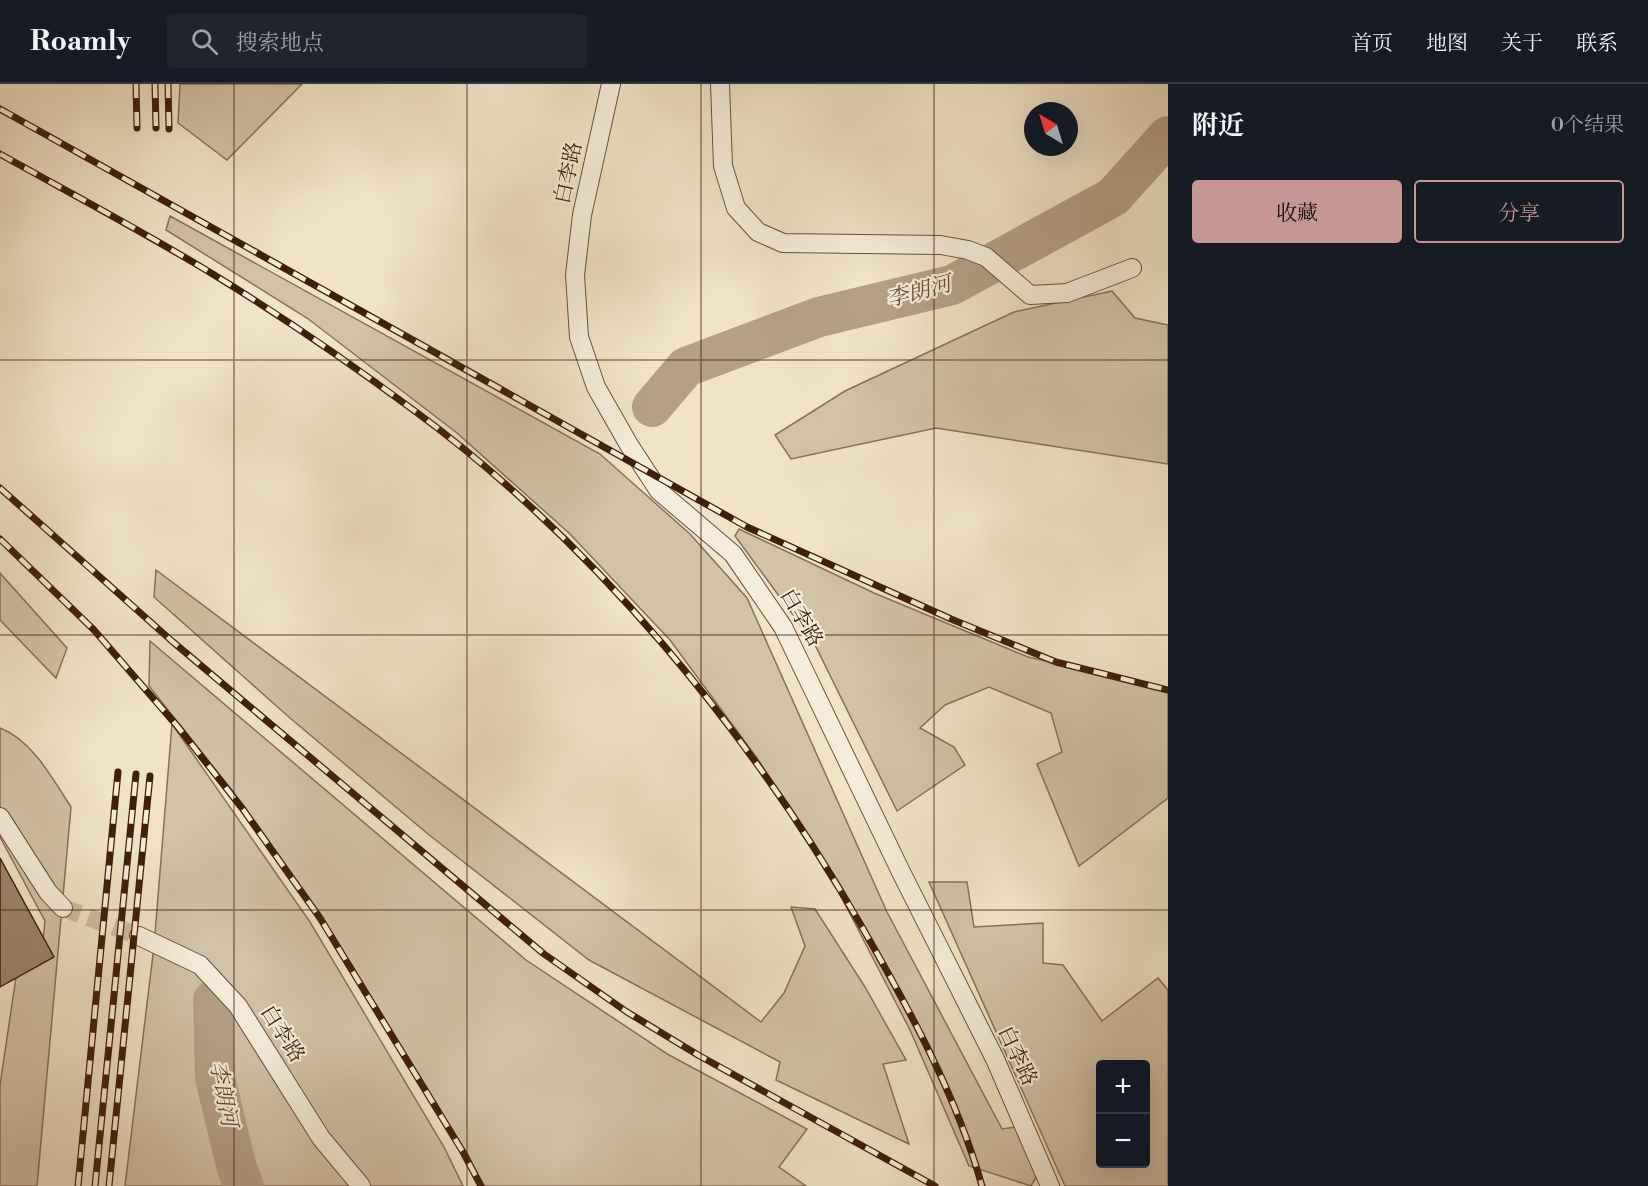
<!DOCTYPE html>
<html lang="zh">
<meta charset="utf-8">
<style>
:root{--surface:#171b24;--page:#20242c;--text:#f1f3f6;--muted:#9ea1a6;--line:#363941;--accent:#c59692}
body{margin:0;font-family:"Libre Bodoni","Noto Serif SC",serif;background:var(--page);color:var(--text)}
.controls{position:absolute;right:18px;bottom:18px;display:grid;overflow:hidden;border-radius:6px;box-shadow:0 6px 24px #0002}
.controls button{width:54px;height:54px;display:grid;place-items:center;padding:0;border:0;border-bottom:2px solid var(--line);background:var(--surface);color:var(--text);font:30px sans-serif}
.compass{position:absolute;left:1024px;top:18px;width:54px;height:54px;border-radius:50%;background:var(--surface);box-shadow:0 6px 24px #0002;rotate:322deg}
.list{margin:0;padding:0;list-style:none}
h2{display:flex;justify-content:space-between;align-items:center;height:78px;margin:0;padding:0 24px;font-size:26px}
h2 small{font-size:20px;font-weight:400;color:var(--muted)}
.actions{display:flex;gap:12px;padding:18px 24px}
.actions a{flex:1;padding:14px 0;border:2px solid var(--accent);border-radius:6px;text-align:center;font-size:21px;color:var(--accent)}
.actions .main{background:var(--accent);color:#111}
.icon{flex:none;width:33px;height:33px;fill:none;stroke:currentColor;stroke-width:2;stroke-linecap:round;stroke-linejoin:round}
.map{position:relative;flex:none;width:1168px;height:1102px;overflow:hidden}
header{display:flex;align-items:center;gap:36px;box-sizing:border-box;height:84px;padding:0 30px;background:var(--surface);border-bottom:2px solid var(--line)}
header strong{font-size:28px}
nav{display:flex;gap:33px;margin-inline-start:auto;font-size:21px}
.search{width:420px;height:54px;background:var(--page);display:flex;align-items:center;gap:15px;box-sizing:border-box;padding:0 21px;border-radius:6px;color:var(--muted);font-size:22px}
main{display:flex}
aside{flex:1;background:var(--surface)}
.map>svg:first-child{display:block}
</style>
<header>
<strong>Roamly</strong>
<div class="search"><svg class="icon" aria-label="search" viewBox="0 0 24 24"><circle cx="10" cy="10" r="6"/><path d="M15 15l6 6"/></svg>搜索地点</div>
<nav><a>首页</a><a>地图</a><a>关于</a><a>联系</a></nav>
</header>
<main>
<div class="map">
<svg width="1168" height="1102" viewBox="0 0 1168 1102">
<rect width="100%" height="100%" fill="#f0e3c8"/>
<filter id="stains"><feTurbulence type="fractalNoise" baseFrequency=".00333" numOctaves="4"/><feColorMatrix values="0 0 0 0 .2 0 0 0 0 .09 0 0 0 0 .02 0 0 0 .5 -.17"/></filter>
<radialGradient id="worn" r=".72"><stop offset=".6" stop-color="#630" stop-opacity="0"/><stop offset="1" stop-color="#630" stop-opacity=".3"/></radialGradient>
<path fill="#d2c2a8" stroke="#88705a" stroke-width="1.5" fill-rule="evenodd" d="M180,0h122l-75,76 -49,-37z
M170,132l430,238 90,80 57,64 140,314 115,217 13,-2 22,49 -6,10 -62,-20 -59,-136 -80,-155 -73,-117 -87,-118 -100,-106 -113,-101 -150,-115 -141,-88z
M1112,207l23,27 33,7v139l-232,-36 -145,31 -16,-24 70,-44 169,-79z
M739,445l135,64 154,64 140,32v109l-89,68 -42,-102 25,-12 -11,-39 -62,-26 -44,18 -25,23 34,19 11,18 -68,46 -82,-166 -80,-109z
M156,486l605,452 23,-29 21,-47 -14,-39 24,2 50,78 41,73 -23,4 26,80 -133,-64 4,-18 -191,-102 -161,-126 -138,-116 -136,-121z
M0,489l67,75 -11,30 -56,-58z
M150,557l376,319 143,95 138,74 -28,38 27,19h-326l-27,-51 -141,-228 -81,-118 -82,-103z
M172,640l138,198 134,225 19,39h-338l29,-240z
M0,644c33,13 52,50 71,79l-34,379h-37v-101l18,-121 24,-13 3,-30 -45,-84z
M929,798h38l7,45 69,-4v40l20,2 39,56 56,-43 10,12v196h-103zM1100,980h46v100h-46z"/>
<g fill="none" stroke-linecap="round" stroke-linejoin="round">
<path stroke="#b4a088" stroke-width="40" d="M652,323l34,-40 133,-50 133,-32 161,-88 55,-61
M213,916l2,78 22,91 7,17"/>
</g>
<path fill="#9b846e" stroke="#3f1e0c" stroke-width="1.5" d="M0,774l54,99 -54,30z"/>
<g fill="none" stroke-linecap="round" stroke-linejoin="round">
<path stroke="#cdbca2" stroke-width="18" stroke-dasharray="18 9" stroke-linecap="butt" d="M63,824l76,28"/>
<defs>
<path id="street" d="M611,0l-29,131 -7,60 4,62 17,50 33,58 30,46 74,63 50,73 118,245 94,187 55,127
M720,0l3,82 13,42 22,24 25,11 158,2 27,5 18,7 44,38 37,-2 65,-25
M0,733l48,75 15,16
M139,852l61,29 38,41 83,132 40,48"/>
</defs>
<use href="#street" stroke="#6b4f3b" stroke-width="20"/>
<use href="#street" stroke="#f5eddb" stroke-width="18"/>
<defs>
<path id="rail" d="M136,0l1,44
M155,0l1,44
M168,0l1,45
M0,25l747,418 204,92 105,43 112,28
M0,70c70,39 142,77 211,119 69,42 136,88 201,136 182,133 338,323 450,518 47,82 94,167 120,259
M0,404l173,154 371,312 83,58 71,43 237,131
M0,455l94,91 84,97 64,81 78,110 143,234 18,34
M78,1102l40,-414
M95,1102l41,-412
M109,1102l41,-410"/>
</defs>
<use href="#rail" stroke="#3f1e0c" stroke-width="7"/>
<use href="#rail" stroke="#f5eddb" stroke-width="4.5" stroke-dasharray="14" stroke-linecap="butt"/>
</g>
<path fill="none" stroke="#3f1e0c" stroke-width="1.5" stroke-opacity="0.55" d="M234,0v1102M467,0v1102M701,0v1102M934,0v1102M0,276h1168M0,551h1168M0,826h1168"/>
<g text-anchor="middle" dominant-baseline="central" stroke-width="4.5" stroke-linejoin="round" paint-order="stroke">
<g font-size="21" fill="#3f1e0c" stroke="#f5eddb">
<text transform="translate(569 89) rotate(-78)">白李路</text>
<text transform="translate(801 534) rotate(60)">白李路</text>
<text transform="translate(282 950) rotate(58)">白李路</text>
<text transform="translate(1017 972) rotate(65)">白李路</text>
</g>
<g font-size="22" font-style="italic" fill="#684c37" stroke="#f5eddb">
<text transform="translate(919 208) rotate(-15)">李朗河</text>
<text transform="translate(223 1010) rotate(79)">李朗河</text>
</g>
</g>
<rect width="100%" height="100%" filter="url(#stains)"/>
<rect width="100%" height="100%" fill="url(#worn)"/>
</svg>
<div class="controls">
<button>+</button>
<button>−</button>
</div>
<svg class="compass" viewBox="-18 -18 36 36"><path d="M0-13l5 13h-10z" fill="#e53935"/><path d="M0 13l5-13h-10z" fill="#9ea1a6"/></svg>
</div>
<aside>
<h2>附近<small>0个结果</small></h2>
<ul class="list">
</ul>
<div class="actions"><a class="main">收藏</a><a>分享</a></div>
</aside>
</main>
